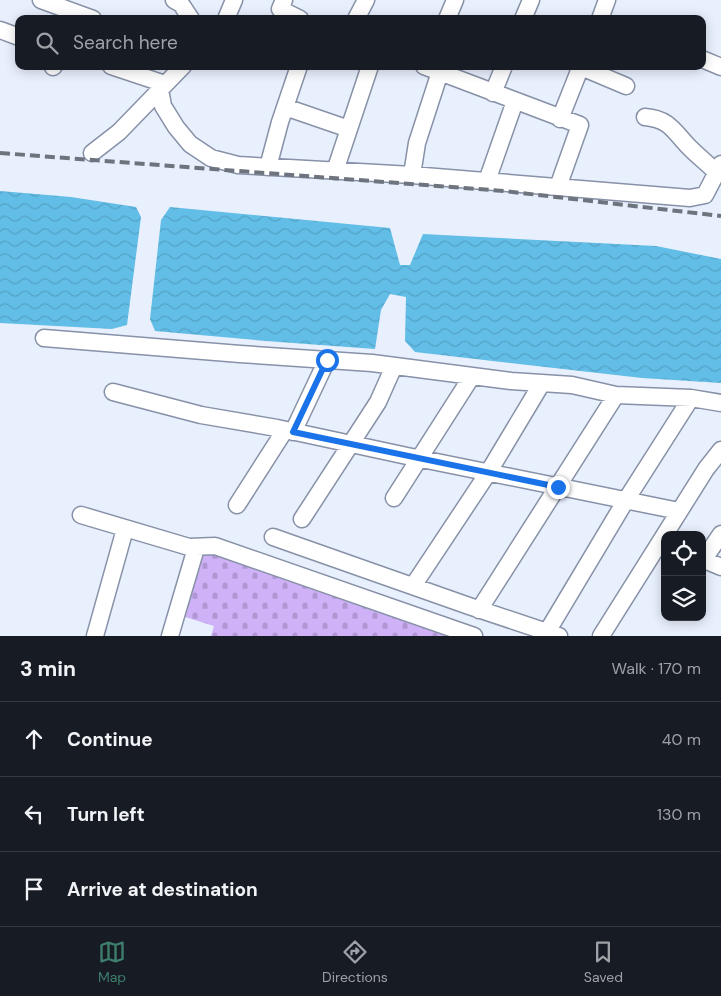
<!DOCTYPE html>
<meta charset="utf-8">
<style>
:root{--surface:#171b24;--page:#242831;--text:#f1f3f6;--muted:#9ea1a6;--line:#363941;--accent:#3e7f6d}
body{margin:0;font-family:"DM Sans",sans-serif;background:var(--page);color:var(--text)}
.controls{position:absolute;right:15px;bottom:15px;display:grid;overflow:hidden;border-radius:10px;box-shadow:0 2px 12px #0003}
.controls button{width:45px;height:45px;display:grid;place-items:center;padding:0;border:0;border-bottom:1px solid var(--line);background:var(--surface);color:var(--text);font:25px sans-serif}
.stop{position:absolute;width:15px;height:15px;margin:-11px;border:4px solid #1a73e8;border-radius:50%;background:#fff}
.stop.end{background:#1a73e8;border-color:#fff;box-shadow:0 1px 5px #0008}
.list{margin:0;padding:0;list-style:none}
h2{display:flex;justify-content:space-between;align-items:center;height:65px;margin:0;padding:0 20px;font-size:21px}
h2 small{font-size:16px;font-weight:400;color:var(--muted)}
.list li{display:grid;grid-template-columns:32px 1fr auto;gap:15px;align-items:center;box-sizing:border-box;height:75px;padding:0 20px;border-top:1px solid var(--line)}
.list b{display:block;font-size:19px;white-space:nowrap}
.list em{font-size:16px;font-style:normal;color:var(--muted)}
.icon{flex:none;width:28px;height:28px;fill:none;stroke:currentColor;stroke-width:2;stroke-linecap:round;stroke-linejoin:round}
.map{position:relative;flex:none;width:721px;height:636px;overflow:hidden}
.search{position:absolute;background:var(--surface);box-shadow:0 2px 12px #0003;left:15px;right:15px;top:15px;height:55px;display:flex;align-items:center;gap:12px;box-sizing:border-box;padding:0 18px;border-radius:10px;color:var(--muted);font-size:19px}
.sheet{height:290px;background:var(--surface)}
nav{display:flex;justify-content:space-around;align-items:center;box-sizing:border-box;height:70px;border-top:1px solid var(--line);background:var(--surface);font-size:14px;color:var(--muted)}
nav a{display:grid;justify-items:center;gap:2px}
nav .on{color:var(--accent)}
.map>svg:first-child{display:block}
</style>
<div class="map">
<svg width="721" height="636" viewBox="0 0 721 636">
<defs>
<pattern id="cemetery-stones" width="16" height="16" patternUnits="userSpaceOnUse" patternTransform="scale(1.25)"><rect width="16" height="16" fill="#ceb1f7"/><path d="M2 7V4a2 2 0 0 1 4 0v3zM10 15v-3a2 2 0 0 1 4 0v3z" fill="#b097d3"/></pattern>
<pattern id="water-waves" width="16" height="10" patternUnits="userSpaceOnUse" patternTransform="scale(1.25)"><rect width="16" height="10" fill="#62bee7"/><path d="M0 5q4-4 8 0t8 0" fill="none" stroke="#54a2c6"/></pattern>
</defs>
<rect width="100%" height="100%" fill="#e8effd"/>
<path fill="url(#cemetery-stones)" d="M212,552l247,84h-248l3,-10 -32,-10 18,-61z"/>
<path fill="url(#water-waves)" d="M0,191l71,6 65,10 5,10 -14,108 -15,4 -112,-6z
M170,207l220,21 10,37h10l13,-31 233,12 65,13v124l-79,-5 -227,-26 -10,-11 1,-44 -16,-3 -9,16 -6,39 -109,-8 -111,-10 -5,-12 11,-99z"/>
<g fill="none" stroke-linecap="round" stroke-linejoin="round">
<defs>
<path id="minor" d="M41,0l52,19
M174,0l7,4 10,15
M284,0l-4,9 20,10
M226,19l8,-19
M356,19l10,-19
M447,19l8,-19
M523,19l8,-19
M600,19l7,-19
M0,30l19,7
M702,59l19,8
M111,66l54,18
M424,66l156,59 -22,62
M53,67l1,-1
M581,67l45,19
M160,89l3,17 13,21 14,17 21,14 27,7 174,10 278,23 15,-3 16,-31
M493,93l11,-27
M285,107l64,22
M645,117c25,2 29,15 45,31 8,8 18,16 27,25
M560,119l21,-53
M92,153l27,-21 64,-66
M268,167l12,-45 19,-56
M335,171l35,-105
M412,175l5,-32 23,-71
M487,181l28,-80
M44,338l196,16 132,9 139,18 61,4 44,10 75,3 30,5
M113,392l88,23 76,13 130,28 272,55
M293,432l34,-72
M394,498l78,-122
M237,505l48,-75
M81,515l108,32 26,-1 259,90
M302,519l76,-117 16,-36
M273,537l196,69 90,30
M702,559l19,8
M704,559l17,-25
M413,586l75,-113 54,-90
M479,610l137,-215
M547,632l79,-132 65,-102
M95,636l30,-107
M170,636l26,-88
M601,636l105,-167 15,-19"/>
</defs>
<use href="#minor" stroke="#8791a7" stroke-width="19"/>
<use href="#minor" stroke="#fff" stroke-width="16"/>
<path stroke="#6e747e" stroke-width="4" stroke-dasharray="10 5" stroke-linecap="butt" d="M0,153l504,38 217,25"/>
</g>
<g fill="none" stroke-linecap="round" stroke-linejoin="round">
<path stroke="#1a73e8" stroke-width="6" d="M327,360l-34,72 265,55"/>
</g>
</svg>
<div class="controls">
<button><svg class="icon" aria-label="locate" viewBox="0 0 24 24"><circle cx="12" cy="12" r="6"/><path d="M12 2v4M12 18v4M2 12h4M18 12h4"/></svg></button>
<button><svg class="icon" aria-label="layers" viewBox="0 0 24 24"><path d="M12 4l9 5-9 5-9-5zM3 14l9 5 9-5"/></svg></button>
</div>
<div class="stop" style="left:327px;top:360px"></div>
<div class="stop end" style="left:558px;top:487px"></div>
<div class="search"><svg class="icon" aria-label="search" viewBox="0 0 24 24"><circle cx="10" cy="10" r="6"/><path d="M15 15l6 6"/></svg>Search here</div>
</div>
<section class="sheet">
<h2>3 min<small>Walk · 170 m</small></h2>
<ul class="list">
<li><svg class="icon" aria-label="ahead" viewBox="0 0 24 24"><path d="M12 20V5M6 11l6-6 6 6"/></svg><div><b>Continue</b></div><em>40 m</em></li>
<li><svg class="icon" aria-label="left" viewBox="0 0 24 24"><path d="M17 20v-9H6M10 6l-5 5 5 5"/></svg><div><b>Turn left</b></div><em>130 m</em></li>
<li><svg class="icon" aria-label="arrive" viewBox="0 0 24 24"><path d="M6 21V4h12l-3 4 3 4H6"/></svg><div><b>Arrive at destination</b></div></li>
</ul>
</section>
<nav>
<a class="on"><svg class="icon" aria-label="map" viewBox="0 0 24 24"><path d="M3 6l6-2 6 2 6-2v14l-6 2-6-2-6 2zM9 4v14M15 6v14"/></svg>Map</a>
<a><svg class="icon" aria-label="directions" viewBox="0 0 24 24"><path d="M12 3l9 9-9 9-9-9zM9 14v-3h6M13 9l2 2-2 2"/></svg>Directions</a>
<a><svg class="icon" aria-label="saved" viewBox="0 0 24 24"><path d="M7 4h10v16l-5-4-5 4z"/></svg>Saved</a>
</nav>
